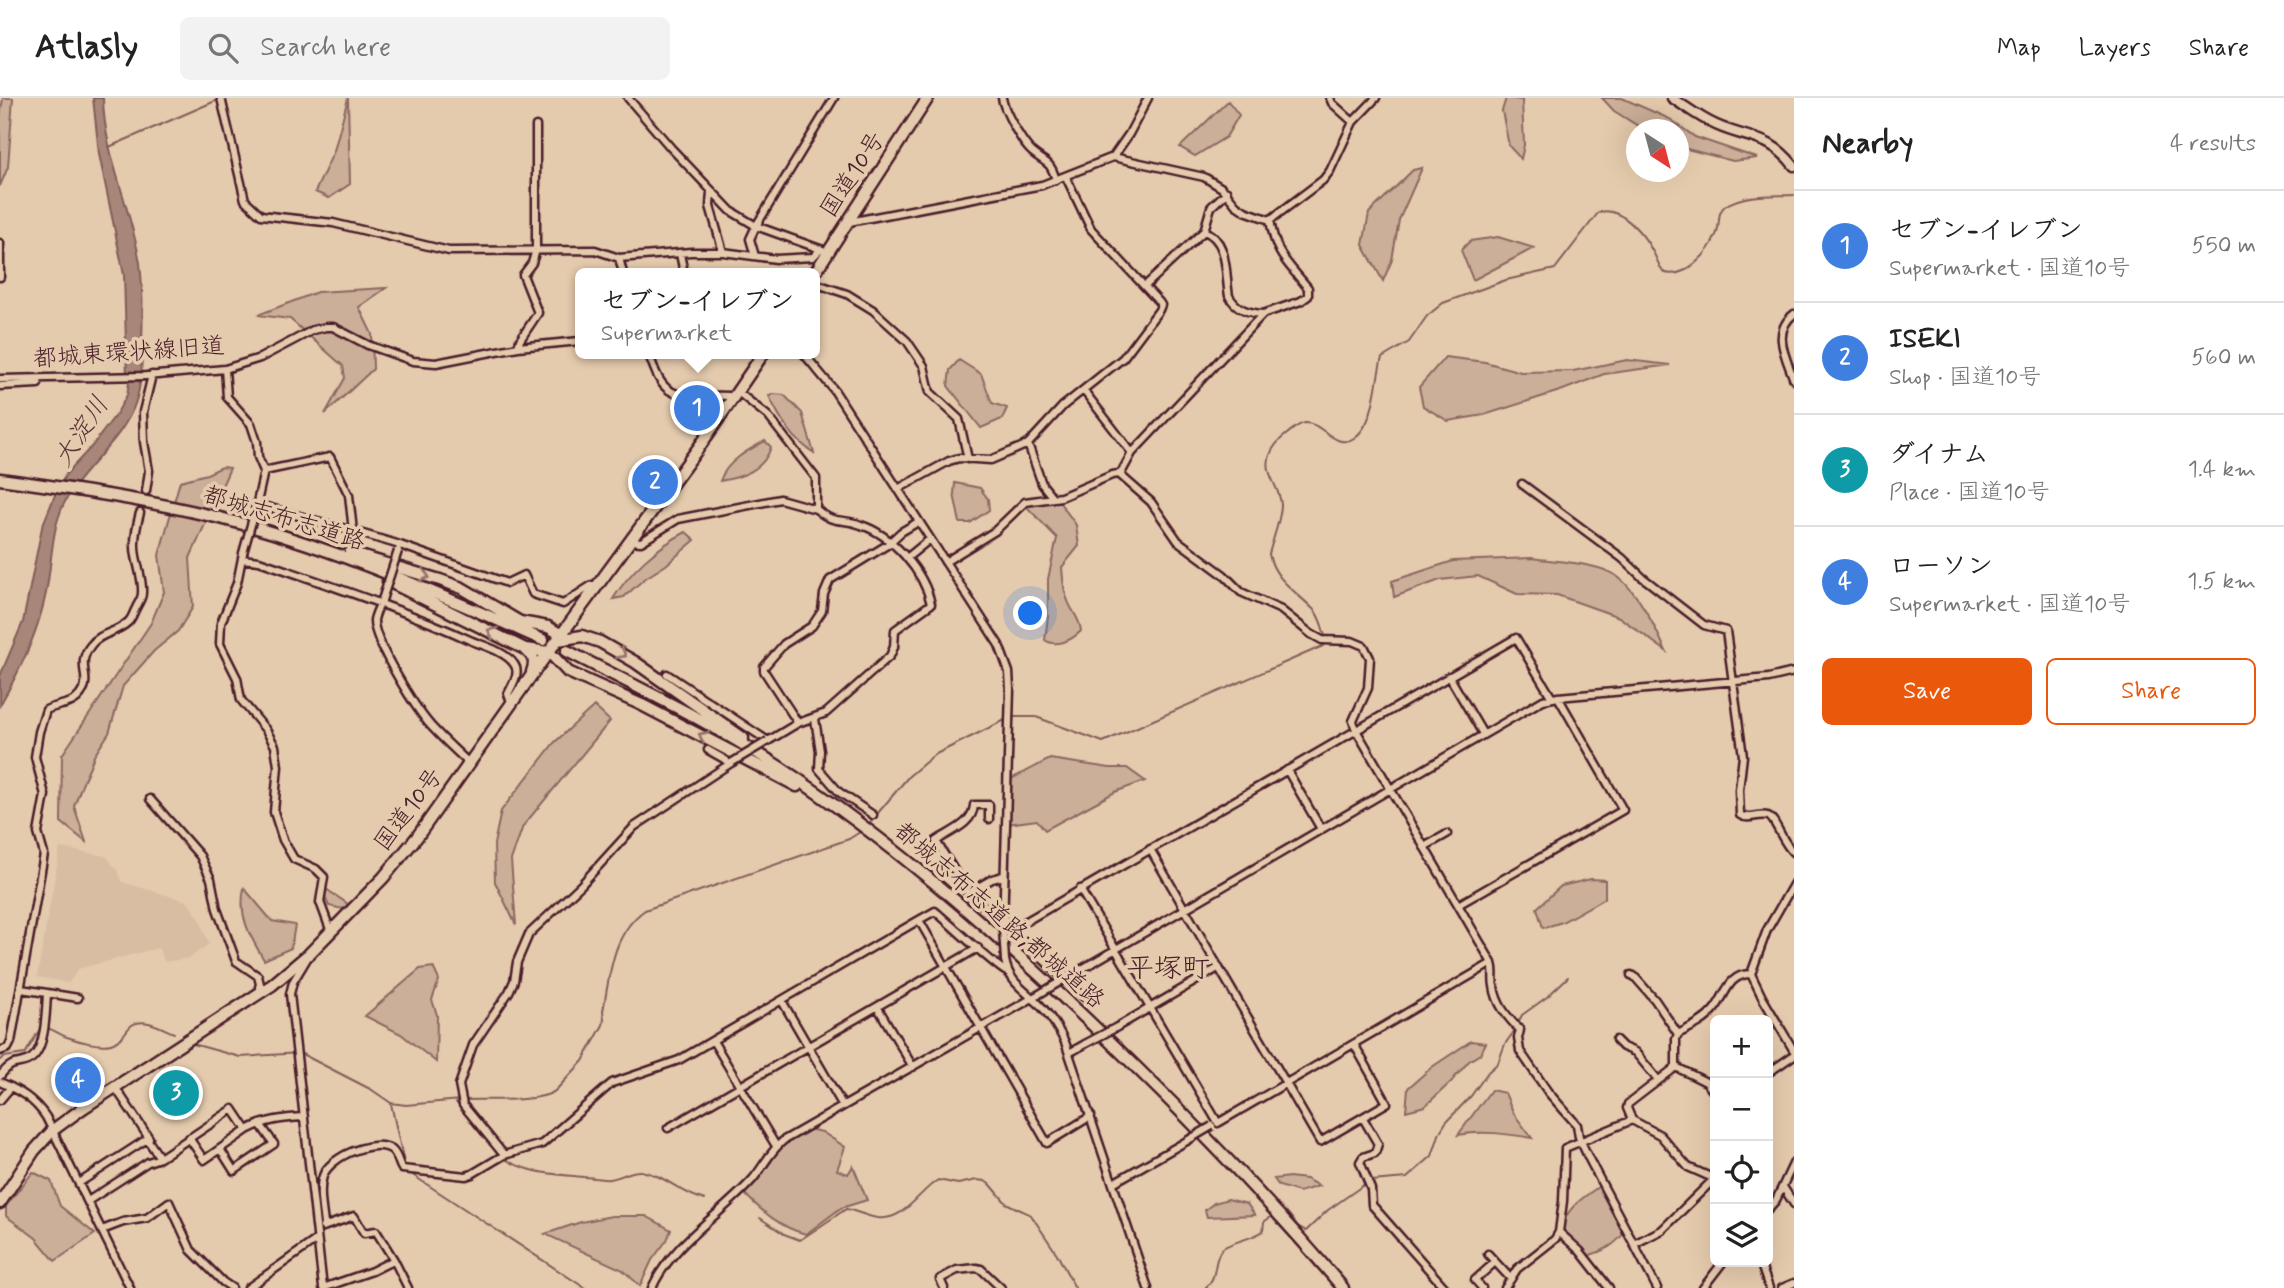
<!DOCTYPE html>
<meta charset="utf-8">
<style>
:root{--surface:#fff;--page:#f2f2f2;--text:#222;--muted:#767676;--line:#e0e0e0;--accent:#ea580c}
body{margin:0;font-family:Mynerve,"Klee One",sans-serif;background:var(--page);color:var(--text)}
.controls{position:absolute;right:21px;bottom:21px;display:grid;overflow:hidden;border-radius:10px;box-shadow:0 7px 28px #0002}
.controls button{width:63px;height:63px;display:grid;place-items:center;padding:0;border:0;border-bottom:2px solid var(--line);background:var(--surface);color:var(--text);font:35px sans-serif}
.compass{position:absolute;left:1626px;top:21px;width:63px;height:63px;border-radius:50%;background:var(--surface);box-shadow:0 7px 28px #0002;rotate:144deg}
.you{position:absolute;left:1031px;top:516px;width:24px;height:24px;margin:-18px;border:5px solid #fff;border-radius:50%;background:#1a73e8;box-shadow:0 0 0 10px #1a73e833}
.badge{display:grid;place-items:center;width:46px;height:46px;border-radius:50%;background:var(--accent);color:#fff;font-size:23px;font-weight:700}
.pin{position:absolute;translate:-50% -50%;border:4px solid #fff;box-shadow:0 2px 7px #0006}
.popup{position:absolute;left:575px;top:170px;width:245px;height:91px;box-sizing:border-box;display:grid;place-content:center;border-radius:10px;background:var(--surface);filter:drop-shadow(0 2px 5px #0005);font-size:23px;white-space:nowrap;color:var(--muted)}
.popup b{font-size:26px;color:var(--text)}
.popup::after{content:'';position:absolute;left:50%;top:100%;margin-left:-14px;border:14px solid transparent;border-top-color:var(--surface)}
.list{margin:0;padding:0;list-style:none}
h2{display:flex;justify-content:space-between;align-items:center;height:91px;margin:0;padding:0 28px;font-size:30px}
h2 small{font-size:23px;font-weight:400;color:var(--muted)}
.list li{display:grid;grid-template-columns:46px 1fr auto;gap:21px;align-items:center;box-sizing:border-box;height:112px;padding:0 28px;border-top:2px solid var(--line)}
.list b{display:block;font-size:26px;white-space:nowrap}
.list p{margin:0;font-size:23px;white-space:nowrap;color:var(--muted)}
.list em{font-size:23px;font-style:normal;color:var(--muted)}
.actions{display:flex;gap:14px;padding:21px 28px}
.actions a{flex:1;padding:16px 0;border:2px solid var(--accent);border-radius:10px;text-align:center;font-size:24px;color:var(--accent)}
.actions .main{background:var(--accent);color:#fff}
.icon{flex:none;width:38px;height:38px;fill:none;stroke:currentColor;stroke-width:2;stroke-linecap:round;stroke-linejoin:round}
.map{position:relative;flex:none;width:1794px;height:1190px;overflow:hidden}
header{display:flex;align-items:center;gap:42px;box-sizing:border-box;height:98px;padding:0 35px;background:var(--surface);border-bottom:2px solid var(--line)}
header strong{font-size:33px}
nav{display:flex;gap:38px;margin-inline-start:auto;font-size:24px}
.search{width:490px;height:63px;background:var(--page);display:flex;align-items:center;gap:18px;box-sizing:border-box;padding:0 24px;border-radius:10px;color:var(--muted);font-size:26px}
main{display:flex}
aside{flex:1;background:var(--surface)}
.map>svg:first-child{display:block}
</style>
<header>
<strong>Atlasly</strong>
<div class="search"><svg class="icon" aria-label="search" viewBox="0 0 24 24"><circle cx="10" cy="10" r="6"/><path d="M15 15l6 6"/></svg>Search here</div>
<nav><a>Map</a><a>Layers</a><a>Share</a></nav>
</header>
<main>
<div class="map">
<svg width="1794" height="1190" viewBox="0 0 1794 1190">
<rect width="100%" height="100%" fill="#e5cbad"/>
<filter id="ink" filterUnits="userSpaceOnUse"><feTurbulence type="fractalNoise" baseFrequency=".0143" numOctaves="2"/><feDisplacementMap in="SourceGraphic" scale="14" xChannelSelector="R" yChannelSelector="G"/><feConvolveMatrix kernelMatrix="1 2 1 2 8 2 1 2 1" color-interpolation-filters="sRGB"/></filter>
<g filter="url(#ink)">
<path fill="#d8bda2" d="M60,750l46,8 11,14 5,12 65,19 12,17 10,26 -19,14 -25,4 -7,-14 -80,21 -9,14 -32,-6z"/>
<path fill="#ccaf98" stroke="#8b6762" stroke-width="2" d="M3,0h10l-5,69 -8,19v-69z
M348,0l2,86 -21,14 -14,-6 19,-41z
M1506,0l16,2 2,45 -3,14 -12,-13 -7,-35z
M1602,0h20l48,21 25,18 62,21 -24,3 -54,-14 -1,-17 -35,-1 -29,-18z
M1228,3l11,14 -13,22 -31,19 -15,-9z
M1422,70l-23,52 -7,40 -9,21 -20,-36 6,-32 44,-43z
M1498,139l36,11 -61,32 -12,-30 9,-9z
M386,190l-27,19 13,27 1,35 -48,45 20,-36 -2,-12 -53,-47 -32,-4 59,-23z
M1445,259l40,5 36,10 52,-1 54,-11 43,5 -66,9 -41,16 -79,25 -36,6 -25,-15 -4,-19z
M959,262l22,14 11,29 15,5 -5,11 -21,9 -33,-42 2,-16z
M774,296l10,1 18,18 12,40c-22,-14 -34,-34 -45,-57z
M765,343l6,6c-7,23 -28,30 -51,34 6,-19 28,-31 45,-40z
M222,369l8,1 -40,90 3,49 -15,24 -24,20 -31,35 -14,47 -15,23 -12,29 -8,21 12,36 -25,-20 1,-67 89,-132 13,-31 -5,-37 21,-74 27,-7z
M955,385l25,5 8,11 1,11 -19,13h-10l-6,-29z
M1058,402l18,25 3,21 -17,21c1,12 1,23 6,34 4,11 12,17 13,30 -9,9 -25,17 -36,9l3,-24v-37l9,-41 -32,-33z
M686,434l9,8 -29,25 -22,14 -20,18 -11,2c17,-28 44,-52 73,-67z
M1532,460c24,4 66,4 86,19 21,16 37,50 48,74l-47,-34 -62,-22 -40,-1 -39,-18 -38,4 -46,17 -2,-16 61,-20z
M594,608l16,15 -87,105 -12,34 5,65 -21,-43 -1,-38 7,-33 53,-68z
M1050,661l60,9h17l18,13 -30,11 -70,38 -8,-10 -30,4 2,-44z
M1591,781l14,1v18l-43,24 -19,6 -6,-20 24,-22z
M244,790l28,33 23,4 -4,23 -27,12c-14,-24 -26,-43 -20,-72z
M326,791l22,15 -5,5 -14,-3 -4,-9z
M433,869l6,13 -7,20 5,15 -1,47 -35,-28 -36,-18 55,-47z
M1471,943l15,2 -6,11 -11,7 -18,21 -26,24 -19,5 2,-23 24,-21z
M1491,992l14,3 9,21 18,24c-24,-4 -50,-8 -74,-3z
M808,1031l14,3 23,15 -8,23 11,4 5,-8 14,34 -26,8 -35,26c-25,-6 -45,-23 -63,-42l33,-42z
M33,1074l18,9 9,25 35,28 -40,27 -19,-23 -30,-22v-10z
M1289,1079l17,2 13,7 -20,6 -20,-6 -5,-7z
M1601,1087c16,11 20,29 23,48 -11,14 -21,18 -37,23l-25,-25c2,-23 22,-34 39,-46z
M1228,1101l19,5 8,11 -48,2 -2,-7 9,-7z
M612,1118h34l25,14 -4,10 -15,20 -12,26 -17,-16 -78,-36 36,-12z"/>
<path fill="#a88679" stroke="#825d5a" stroke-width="2" d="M93,0h10c1,57 28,109 37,165 3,26 3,54 2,80 0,19 0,39 -6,58 -15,46 -65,72 -78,118 -7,23 -7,50 -12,74 -8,40 -25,76 -46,112v-29l23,-54 19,-95 13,-32 11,-21 26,-28 25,-33 10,-18 2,-12 -2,-5 -3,-103 -25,-121z"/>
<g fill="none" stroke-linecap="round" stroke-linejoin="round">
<path stroke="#825d5a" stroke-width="2" d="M109,49l111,-48
M1325,538c-3,-9 -4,-18 -11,-26 -17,-18 -40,-30 -45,-56 4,-16 11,-32 12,-48 0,-19 -18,-31 -11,-51 3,-8 10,-16 17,-21 5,-4 11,-10 18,-11 17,-1 31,28 49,15 22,-15 21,-57 28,-80l27,-16 18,-26 16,-13 63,-23 49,-11 43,-56c21,-9 46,21 55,39 4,7 6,14 10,20 21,9 46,-19 53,-37 5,-9 0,-23 9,-29 20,-13 47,-10 69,-11
M1012,619h24l67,25 220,-96 3,-4
M867,728l42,-50 25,-21 73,-36
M1518,925l4,-8 25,-18 21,-20
M193,946l47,13 60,-4 72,37 19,13 15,2 54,-5
M0,962l4,-3 21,-3 16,-27c10,0 17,7 26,10 11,4 33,10 44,7 8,-2 13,-9 17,-15 11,-15 33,-1 46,4
M466,1002c20,-1 76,3 90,-10l27,-29 20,-36 1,-6 -1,-8c7,-36 9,-78 42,-101l204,-71 14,-9
M455,1003l45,55
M391,1006l14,63
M505,1061c24,15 50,15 78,18 9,0 18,3 27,2 11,-1 20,-9 31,-8 24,4 40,23 64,29
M408,1074l177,116
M1371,1083l36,-3 25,-22 8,-24 6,-10 25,-26 17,-24 10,-9 7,-19 10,-14
M1282,1113l5,1 11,14 8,5 22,-21 37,-26
M760,1120l24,16 16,6 46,-31c11,2 21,8 32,9 27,3 41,-27 60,-38l20,4 19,-4 8,1 7,5 14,17 25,12 26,39 18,34
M1205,1190c14,-11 7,-28 17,-39 5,-6 31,-10 41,-18l1,-9 9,-7"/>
<path stroke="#c6a993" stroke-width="6" stroke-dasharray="6 3" stroke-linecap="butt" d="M140,415l6,-22"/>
<defs>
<path id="minor" d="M221,0l24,102 16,15 72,8 116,28 146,-1 24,8 72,-6h32l53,7 37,-2 7,-7
M628,0l43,50 60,63 25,15 67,24
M1002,0c2,13 20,45 30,54 14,12 18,8 24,28
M1330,0l2,5 21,19
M1113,59l16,-23 19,-36
M711,93l-1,15 13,46
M1270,122l53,-40 7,-9 23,-49 23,-24
M849,124l193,-37 71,-28 91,20 18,11 14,17 9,6 25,9
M1204,133l7,-24 16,-15
M0,145v34
M680,156l4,19
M755,158l-5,-17 6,-13 78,-128
M619,160l4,15
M814,185l33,11 26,16 34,31 17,25 6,26 29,27 9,40
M1145,188l59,-55c25,9 21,43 25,65 7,13 19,17 34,18
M1794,216c-23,18 -8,43 0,66
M518,249l2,-7 18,-27 -15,-38 9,-12 4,-13v-124
M649,256c13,40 21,43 62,42 8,0 15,-1 23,1
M804,256l30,36 165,255 10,27 1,17 -7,238
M225,271l2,28 24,27 6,18 1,15 6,14 -8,36
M0,281l146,-3 79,-7 35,-11 53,-28 13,-3h7l35,18 45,16 23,2 82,-16 62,-6
M0,288l38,-2 1,-5
M1084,293l48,62
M1028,346l14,40 11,14
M264,373l66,-14 19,38 4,36 47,14 -1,1
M1120,377l12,-22 131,-139 38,-13 7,-5v-8c-22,-27 -32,-32 -38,-68
M1522,386l100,74 20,19 62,48 22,6 17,125 -4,34 1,25c9,6 18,-2 28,1 7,2 16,30 26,37
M898,391l51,-28 10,-3 32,2 37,-16 35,-38 60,-48 36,-48 2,-5 -2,-3 -68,-73 -25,-52
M146,393l3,-20 -5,-29 -1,-30 9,-37
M256,406l97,27
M630,443l11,1 37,-23 102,-20 36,10
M400,447l107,38 17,-8 9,19 30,10 29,-19h5
M243,455l-6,30 -16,40 -1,21 17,34 4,22 25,30 9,16 3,20 -4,46 9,28 11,19 22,10 8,8 -4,25 11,30
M908,459l22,-18
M242,461l17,2c72,25 143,48 213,80 13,5 34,11 42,23 7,9 -2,21 -6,30l4,10
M945,464l50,-31 30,-29 36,-5 51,-22 7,-1 32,28 27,39 46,34 17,17 40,18 30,24 11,6 30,1 12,5 6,12 -2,30 -15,33 3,9 136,233c3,9 0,14 2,23 2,18 14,32 26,44l-2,8 2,13 28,41 29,33 2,12 10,22 68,129
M382,502c-3,6 -7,14 -8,20 -1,21 42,89 57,106 12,13 26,26 39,38
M667,576l101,67 30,-18 28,-10 64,-57 4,-9 1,-17 36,-26c-7,-33 -39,-69 -70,-79 -20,-8 -25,1 -45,-16v-31l-48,-62 -30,-24
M1449,578l34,58
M815,621l5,32 -1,18 20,23 34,23
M798,625l-34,-52v-4l20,-23 28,-18 10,-15 2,-17 6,-14 57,-35 14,-13 17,-10
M1287,672l34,59
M150,701l50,57 11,23 6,30 19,52 22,15 2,8 -1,3 3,5
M989,721v-14h-15c-1,19 -23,26 -38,36l32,52 24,20 26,13
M1424,749l23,-13
M1150,751l170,293 67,-39 -33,-59
M1794,785l-27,47 -16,44 11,23 32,54
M1080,791l138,234 274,-160
M968,795l24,-14 11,-3
M1458,807l165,-95 -65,-113
M919,822l16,-9c12,10 64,59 72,61
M1003,826l8,6 505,-292 36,60
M1011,832l73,67
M308,859l-15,25 -3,12 33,294
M1005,862c4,22 18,29 34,44 11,11 19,24 26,38l83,246
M1631,877l3,1 21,24 23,34
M1063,882l480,-280 15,-3 211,-19 25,-6
M47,895l31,5
M782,903l61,105
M878,910l35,59
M1117,929l101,-59
M1616,942l7,7 12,5 23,28
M713,943l63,105
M0,953l8,-3 3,-6 33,-188 -6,-21 7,-38 -10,-38 4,-25 7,-22c11,-6 26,-4 34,-15 14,-18 -6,-29 11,-50 10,-13 26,-12 37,-23 4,-3 5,-9 8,-14 2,-5 6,-9 6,-15 1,-12 -4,-25 -6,-37 -3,-15 0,-29 4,-43
M1069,955l16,-9
M1676,969l30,15 9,12
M1768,975l26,-18
M0,978c16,-20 19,-8 32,-18 14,-11 14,-49 15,-65l-26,-4
M0,984c20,9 34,17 46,35l84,171
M115,989l34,51 -2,1
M0,1002l11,-13
M1363,1020l15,26 -3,9 -12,4 -3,5 11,27 1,16 73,83
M668,1030l310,-180
M189,1040l15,22 43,-30
M220,1051l14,22 40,-27 -14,-20
M504,1057l-41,-50 -4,-20 14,-40 36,-53 5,-11 3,-19 12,-28 52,-49 53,-58 97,-64 -23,-13
M1715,1081l-27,-12 -28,-32 -28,-15 -5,-12 1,-4 48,-37v-28l2,-5c11,-6 26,-12 34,-22 14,-14 14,-38 39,-38
M79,1085l68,-44 13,19 73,-49 14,21c18,-10 37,-12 57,-13
M1113,1085l72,-41
M1783,1089l11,17
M88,1103l60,-39 12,-4
M1768,1111l8,-9 18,-38
M324,1127c-1,-14 -6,-34 -1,-49 6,-19 52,-39 69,-26 6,5 6,13 10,19l64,7 6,-2 32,-19 38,-11 70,-61 67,-23 240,-140 128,223 44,-27
M323,1129l31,-11 10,17 12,-2 18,29
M102,1132l21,-8 24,-4 22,-16 22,48 32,32 9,6
M1559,1134l21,19 29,37
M1634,1146l28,-14 52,-51
M1488,1156l23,25
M1760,1164l9,26
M248,1190l68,-48
M323,1190l49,-17 22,-11 14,28
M652,1190c20,-45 69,-73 101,-109 11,-13 17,-28 31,-39l252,-144
M944,1190l-4,-9 17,-9 19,-2 5,1 20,19
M1482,1190l-7,-8 20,-18
M1505,1190l12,-19 38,-30 4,-7 4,-31 2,-53 67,-28
M1703,1190l20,-26
M1782,1190l12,-5"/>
<path id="major" d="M1672,0c14,9 28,20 44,27 33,15 53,9 78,41"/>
<path id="highway" d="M814,176l114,-176
M0,381c73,10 148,21 220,39 112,28 218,76 323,122
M350,455l90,27 22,8 58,34 28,5 14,8
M388,483l137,68c9,8 11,12 7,23
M558,542l24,-4 18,6 35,20 108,76
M525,551l24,3 19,20 74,33 155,81
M567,553c72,37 146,72 214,117 107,71 205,156 299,245 92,87 181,178 263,275
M0,1105l34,-52 19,-21 30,-22 189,-123 38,-32 73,-75 34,-41 114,-161 171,-233 61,-89"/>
</defs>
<use href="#minor" stroke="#4a1f2b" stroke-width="11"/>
<use href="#major" stroke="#4a1f2b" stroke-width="13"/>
<use href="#highway" stroke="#4a1f2b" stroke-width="15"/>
<use href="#minor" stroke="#e5cbad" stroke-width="6"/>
<use href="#major" stroke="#e5cbad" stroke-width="8"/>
<use href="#highway" stroke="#e5cbad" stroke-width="10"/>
<defs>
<path id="minor-bridge" d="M243,455l13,-46
M382,502l16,-49
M731,665l37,-22
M1003,831l2,31
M1036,898l27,-16
M1085,946l32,-17
M1185,1044l27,-16"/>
</defs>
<use href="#minor-bridge" stroke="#4a1f2b" stroke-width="11" stroke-linecap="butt"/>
<use href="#minor-bridge" stroke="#e5cbad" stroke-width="6"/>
</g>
<defs><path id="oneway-chevron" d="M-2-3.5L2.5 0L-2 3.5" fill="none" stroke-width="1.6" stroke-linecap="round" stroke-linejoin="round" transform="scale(1.75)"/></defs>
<g stroke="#98756c">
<use href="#oneway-chevron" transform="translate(425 478) rotate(16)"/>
<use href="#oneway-chevron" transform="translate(492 534) rotate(-152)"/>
<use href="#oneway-chevron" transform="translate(622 556) rotate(29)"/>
<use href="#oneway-chevron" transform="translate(703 638) rotate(-153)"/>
</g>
</g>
<g text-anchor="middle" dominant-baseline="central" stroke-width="7" stroke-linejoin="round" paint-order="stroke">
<g font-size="24" fill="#4a1f2b" stroke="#e5cbad">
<text transform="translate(853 77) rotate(-57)">国道10号</text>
<text transform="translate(129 255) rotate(-4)">都城東環状線旧道</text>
<text transform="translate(284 421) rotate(17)">都城志布志道路</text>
<text transform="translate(409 712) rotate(-53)">国道10号</text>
<text transform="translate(999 818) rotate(41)">都城志布志道路;都城道路</text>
</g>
<g font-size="26" font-style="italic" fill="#5d343b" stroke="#e5cbad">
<text transform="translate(82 334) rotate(-57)">大淀川</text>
</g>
<g font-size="28" fill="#4a1f2b" stroke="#e5cbad">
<text x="1168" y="871">平塚町</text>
</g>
</g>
</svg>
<div class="controls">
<button>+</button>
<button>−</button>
<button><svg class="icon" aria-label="locate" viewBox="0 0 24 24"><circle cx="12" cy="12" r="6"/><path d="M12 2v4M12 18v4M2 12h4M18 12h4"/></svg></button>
<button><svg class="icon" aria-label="layers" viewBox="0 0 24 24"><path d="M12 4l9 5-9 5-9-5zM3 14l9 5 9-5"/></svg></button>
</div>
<svg class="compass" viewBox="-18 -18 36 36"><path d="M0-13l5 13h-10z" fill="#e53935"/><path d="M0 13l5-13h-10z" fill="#767676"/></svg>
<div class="you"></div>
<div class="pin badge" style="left:697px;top:310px;background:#3f7fe0">1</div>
<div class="popup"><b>セブン-イレブン</b>Supermarket</div>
<div class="pin badge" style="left:655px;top:384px;background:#3f7fe0">2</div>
<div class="pin badge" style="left:176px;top:995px;background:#0f9aa8">3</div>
<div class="pin badge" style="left:78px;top:982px;background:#3f7fe0">4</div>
</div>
<aside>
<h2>Nearby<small>4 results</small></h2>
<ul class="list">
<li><span class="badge" style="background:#3f7fe0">1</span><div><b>セブン-イレブン</b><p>Supermarket · 国道10号</p></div><em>550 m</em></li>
<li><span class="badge" style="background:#3f7fe0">2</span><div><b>ISEKI</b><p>Shop · 国道10号</p></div><em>560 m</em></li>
<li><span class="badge" style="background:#0f9aa8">3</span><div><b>ダイナム</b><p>Place · 国道10号</p></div><em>1.4 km</em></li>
<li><span class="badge" style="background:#3f7fe0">4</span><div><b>ローソン</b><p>Supermarket · 国道10号</p></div><em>1.5 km</em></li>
</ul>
<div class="actions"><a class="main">Save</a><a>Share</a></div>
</aside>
</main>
